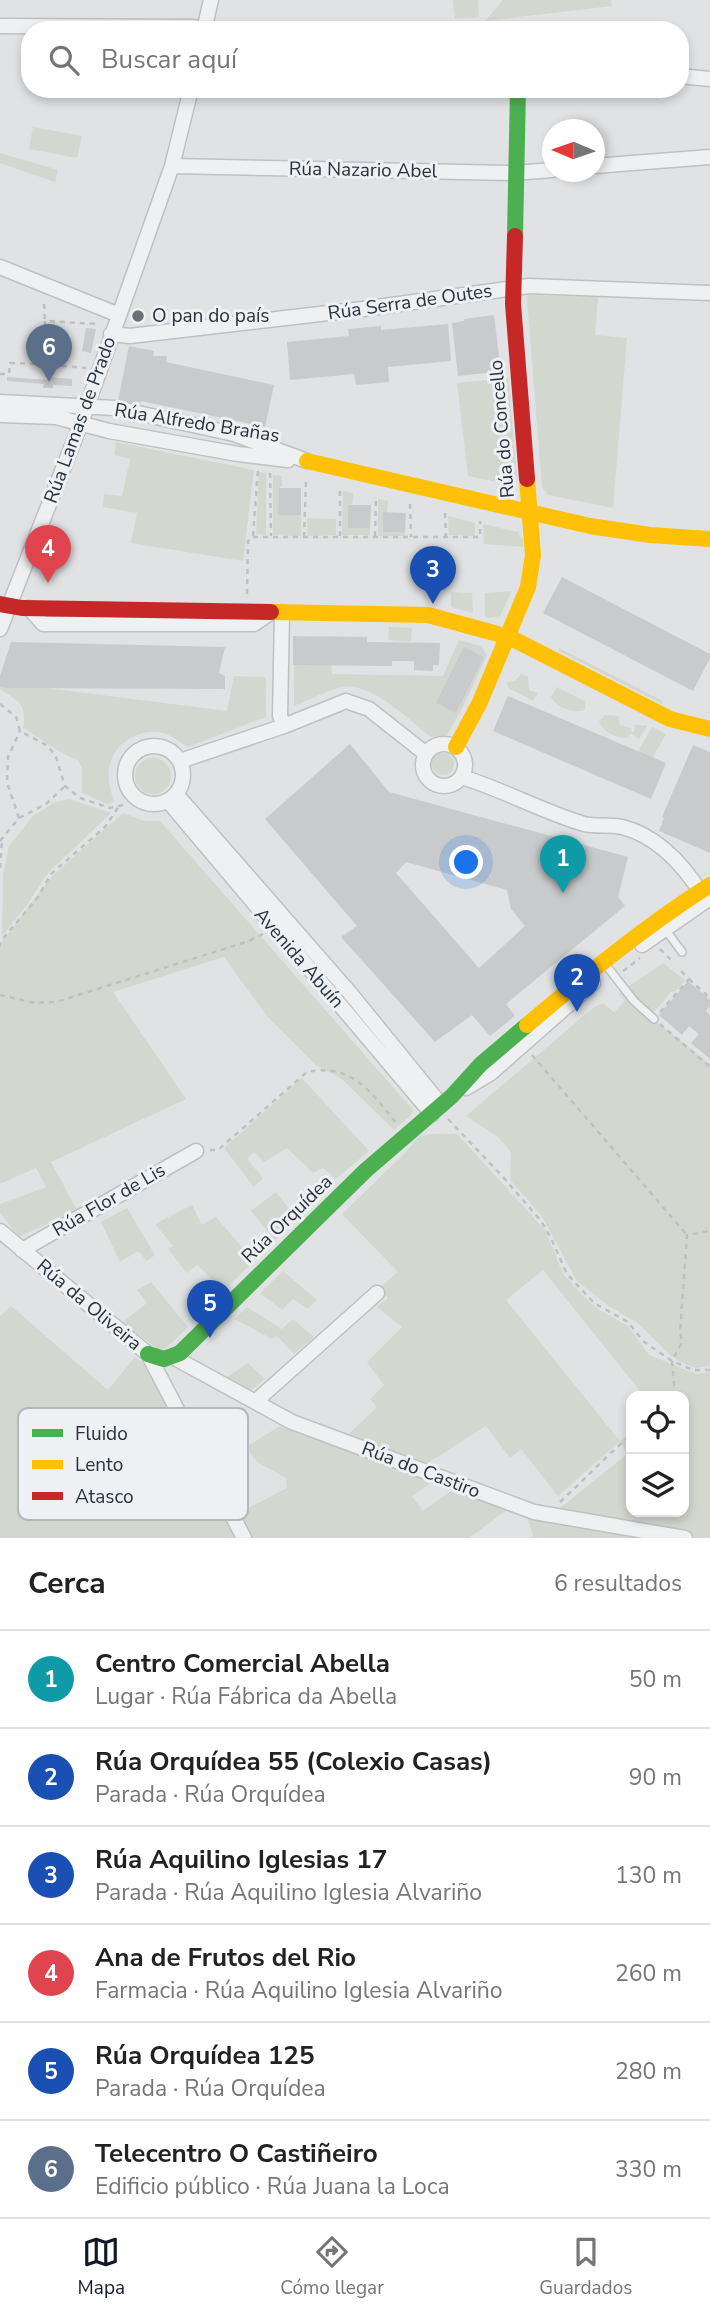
<!DOCTYPE html>
<html lang="es">
<meta charset="utf-8">
<style>
:root{--surface:#fff;--page:#f6f6f6;--text:#222;--muted:#767676;--line:#e0e0e0;--accent:#111827}
body{margin:0;font-family:"Nunito Sans",sans-serif;background:var(--page);color:var(--text)}
.controls{position:absolute;right:21px;bottom:21px;display:grid;overflow:hidden;border-radius:14px;box-shadow:0 4px 10px #0003}
.controls button{width:63px;height:63px;display:grid;place-items:center;padding:0;border:0;border-bottom:2px solid var(--line);background:var(--surface);color:var(--text);font:35px sans-serif}
.compass{position:absolute;left:542px;top:119px;width:63px;height:63px;border-radius:50%;background:var(--surface);box-shadow:0 4px 10px #0003;rotate:272deg}
.you{position:absolute;left:467px;top:863px;width:24px;height:24px;margin:-18px;border:5px solid #fff;border-radius:50%;background:#1a73e8;box-shadow:0 0 0 10px #1a73e833}
.badge{display:grid;place-items:center;width:46px;height:46px;border-radius:50%;background:var(--accent);color:#fff;font-size:23px;font-weight:700}
.pin{position:absolute;translate:-50% -58px;filter:drop-shadow(0 2px 4px #0008)}
.pin::after{content:'';position:absolute;top:37px;width:24px;height:21px;background:inherit;clip-path:polygon(0 0,100% 0,50% 100%)}
.list{margin:0;padding:0;list-style:none}
h2{display:flex;justify-content:space-between;align-items:center;height:91px;margin:0;padding:0 28px;font-size:30px}
h2 small{font-size:23px;font-weight:400;color:var(--muted)}
.list li{display:grid;grid-template-columns:46px 1fr auto;gap:21px;align-items:center;box-sizing:border-box;height:98px;padding:0 28px;border-top:2px solid var(--line)}
.list b{display:block;font-size:26px;white-space:nowrap}
.list p{margin:0;font-size:23px;white-space:nowrap;color:var(--muted)}
.list em{font-size:23px;font-style:normal;color:var(--muted)}
.icon{flex:none;width:38px;height:38px;fill:none;stroke:currentColor;stroke-width:2;stroke-linecap:round;stroke-linejoin:round}
.map{position:relative;flex:none;width:710px;height:1538px;overflow:hidden}
.search{position:absolute;background:var(--surface);box-shadow:0 4px 10px #0003;left:21px;right:21px;top:21px;height:77px;display:flex;align-items:center;gap:18px;box-sizing:border-box;padding:0 24px;border-radius:28px;color:var(--muted);font-size:26px}
.sheet{height:679px;background:var(--surface)}
nav{display:flex;justify-content:space-around;align-items:center;box-sizing:border-box;height:98px;border-top:2px solid var(--line);background:var(--surface);font-size:19px;color:var(--muted)}
nav a{display:grid;justify-items:center;gap:4px}
nav .on{color:var(--accent)}
.map>svg:first-child{display:block}
</style>
<div class="map">
<svg width="710" height="1538" viewBox="0 0 710 1538">
<rect width="100%" height="100%" fill="#e0e2e4"/>
<path fill="#d2d8d0" fill-rule="evenodd" d="M453,0h25l1,17 -24,1z
M503,0h108l1,6 -127,15z
M33,127l49,9 -5,22 -48,-9z
M0,153l58,17 -3,12 -55,-19z
M528,295l70,2 -3,38 32,3 -14,170 -65,-13 -6,-8 -15,-188z
M508,378l9,99 -10,7 -39,-8 -11,-93z
M116,442l138,28 -11,91 -112,-18 6,-30 -34,-6 1,-13 18,2 8,-37 -16,-4z
M259,472l7,1v62l-10,-1z
M273,475l9,1v10l-3,2 -1,26 23,1v21l-28,-1z
M343,491l11,2 -2,12h-4v23h22v7h-28z
M378,499l10,2 -1,12h-4v18l22,1v4h-27z
M448,516l27,7v13l-26,-1z
M307,518l29,1v16l-28,1z
M483,524l35,8 5,9v6l-39,-3z
M512,591l-12,25 -12,2 -3,-1v-24z
M451,592l21,1 1,20 -22,-6z
M389,627l23,1 -1,14 -23,-2z
M459,640l22,6 6,9 -23,50 -17,30 -16,2c-22,-17 -60,-56 -90,-50 -15,4 -32,13 -47,19v-44l37,1 1,11 111,2z
M559,648l104,53 -1,3 -103,-53z
M521,674l7,3 1,13 9,3 -5,8 -24,-13 -3,-5 9,-2z
M234,676l32,1v40l-78,30c-8,-5 -15,-11 -25,-14 -23,-6 -51,11 -54,36 -2,11 2,22 5,33l-7,2 -25,-11v-24l-4,-9c-21,-7 -36,-22 -55,-32 5,-24 -5,-27 -23,-39v-7l227,29z
M557,687l28,14v9c-13,3 -27,-1 -34,-13z
M605,715l13,1 2,9 11,3 1,5 3,-3 -1,-6 13,2 -8,13 -8,-5 -4,4c-11,0 -24,-6 -28,-17z
M652,727l14,7 -16,28 -14,-7z
M432 764a11 11 0 1 1 22 0a11 11 0 1 1-22 0Z
M135 776a18 18 0 1 1 36 0a18 18 0 1 1-36 0Z
M69,799l42,14 -65,62 -19,30 -25,31 1,-61 6,-29 24,-30 22,-14z
M123,813l21,8h16l253,289 -3,6 -16,14 -52,-51 -26,-14 -49,-49 -43,-59 -111,35 73,107 -135,63 26,48 -58,27 -19,-24v-9l46,-17 -10,-19 -36,16v-240l52,-68z
M663,963l22,17 -11,13 -2,-2 -20,23 -15,-15 -9,-12z
M623,990l7,11 80,63v302l-15,2 -15,-6 -10,-7 -30,-30 -31,-19 -32,-25 -36,-66 -31,-35 1,-28 -13,-15 -32,-21 127,-108 10,-5 11,9 11,-11 -7,-8z
M302,1078l67,73 -33,28 -13,-11 -10,5 -26,-25 -23,14 -10,-10 -7,7 16,19 -9,9 -30,-39z
M434,1134h23l89,97 17,43 20,22 15,13 30,17 21,29 48,19 13,-2v166h-15l-141,-25 73,-59 -7,-13 -62,55 -37,-47 -11,9 -24,-32 -63,40 -60,-24 -14,-8 28,-27 -7,-8 14,-14 -17,-23 35,-35 -25,-20 11,-9 -10,-9 20,-17 -56,-58 62,-60 15,-18zM543,1270l101,126h40v116h-53v-80l-11,9 -114,-141z
M276,1192l21,27 -22,21 -24,-29z
M192,1205l10,20 14,-8 38,44 -30,29 -27,-25 -10,8 -19,-24 5,-3 -18,-22z
M127,1208l28,47 -8,6 -9,-10 -18,11 -19,-40z
M283,1271l34,29 -9,9 -15,-10 -11,11 -22,-17z
M151,1282l37,45 -24,23 -8,-2 -33,-26 24,-19 -10,-13z
M11,1306l97,84 27,-33 9,7 92,174h-236v-222z
M247,1307l35,22 11,-10 21,18 -20,17 -17,-18 -5,3 -38,-20z
M248,1363l17,16 -15,12 -24,-13z
M280,1426l24,10 50,13 80,32 -22,15 11,15 32,-23 53,21 -39,29h-219l-13,-24 50,-26 -1,-10 -29,-16 -11,-15z
M527,1517l136,21h-132l2,-3z"/>
<path fill="#c8cacc" fill-rule="evenodd" d="M494,315l5,42 -4,1 1,14 -38,4 -6,-53 12,-2v-2z
M448,324l3,37 -63,6 1,15 -33,3 -2,-11 -64,6 -3,-38 62,-6 -1,-7 33,-3v4z
M86,328l10,1 -5,24 -9,-2z
M129,346l25,5 -1,5h14l-1,6 108,23 -9,42 -124,-26 -1,5 -22,-5z
M7,377l40,3v-3l25,2v7l-19,-1v3h-10l1,-4 -37,-3z
M279,488h22v27h-23z
M348,505h23l-1,23h-22z
M383,512l23,1 -1,19h-22z
M562,577l148,77v4l-17,33 -150,-78z
M293,636l74,1v5l73,1 -1,22h-6v6l-19,-1v-9h-22v5l-99,-1z
M11,642l214,5 -6,26 6,3v13l-219,-1 -6,-2v-10z
M464,647l20,10 -28,56 -20,-10z
M508,696l158,67 -15,36 -158,-68z
M350,744l39,48 239,65 -10,40 7,9 -119,98 9,12 -25,20 -18,-21 -37,27 -94,-105 16,-11 -92,-107zM406,862l101,28 4,19 14,17 -46,42 -83,-95z
M693,745l17,7v101l-51,-22 5,-13 -2,-1z
M688,981l22,19v6l-4,5 4,4v44l-19,-16 8,-9 -10,-8 -7,9 -23,-20z"/>
<g fill="none" stroke-linecap="round" stroke-linejoin="round">
<defs>
<path id="lane" d="M665,929l17,23
M609,969l25,32 20,18"/>
<path id="street" d="M0,26l192,1 12,2
M204,30l7,-30
M680,76l30,3
M172,166l342,7 38,-3
M594,166l116,-9
M0,267l119,48
M111,334l19,2 233,-27 166,-23 181,7
M0,402l115,6 119,26 73,27
M0,415l56,2 53,14 129,23 50,6
M29,608l14,16h211l16,-11
M282,613l-2,103 4,10
M0,629l81,-206 91,-257 19,-77
M423 765a21 21 0 1 1 42 0a21 21 0 1 1-42 0Z
M125 775a29 29 0 1 1 58 0a29 29 0 1 1-58 0Z
M180,761l104,-35 62,-25 23,8 57,45
M462,777c42,13 81,35 122,47 12,3 26,0 38,3 36,9 63,40 81,69
M177,795l173,198 91,112
M168,801l264,313
M642,945l68,-47
M466,1088l25,-15 102,-90
M0,1231l148,123 96,184
M22,1250l174,-99
M173,1357l119,65 242,90 151,26
M256,1401l121,-108"/>
</defs>
<use href="#lane" stroke="#bec0c2" stroke-width="10"/>
<use href="#street" stroke="#bec0c2" stroke-width="17"/>
<path stroke="#bec1c3" stroke-width="2.5" stroke-dasharray="5 5" stroke-linecap="butt" d="M44,304l1,17
M42,364l44,4
M0,374h9l1,-11 32,1 3,-43 54,3
M270,473l1,63
M410,504l1,33
M445,513l1,24
M253,536l5,-66
M340,536v-47
M375,536l1,-39
M304,537l2,-56
M247,594l1,-53 3,-4h229v-16
M0,704l16,13 4,14 28,15 8,11 9,29 15,12 30,10 13,-3
M19,818l-12,-36 1,-25 12,-26
M0,841l19,-23 27,-14 19,-18
M0,868l2,-28
M0,947v-5l38,-45 13,-23 54,-47 14,-21
M660,949l14,14
M623,971l17,-13
M689,979l21,19
M0,995l35,8 21,-1 193,-61 14,-7
M660,1012l29,-33 -11,-11
M660,1024l50,43
M532,1055l155,180
M448,1119l55,58 38,44 10,17 16,36 27,29 34,19 15,19 29,20 10,-19 -2,-10 7,-97 23,-4
M210,1150h8l89,-78c45,-9 64,20 90,52
M675,1396l-3,-35 21,9h17
M560,1502c24,-22 46,-46 71,-67"/>
<use href="#lane" stroke="#eff0f1" stroke-width="7"/>
<use href="#street" stroke="#eff0f1" stroke-width="14"/>
<path stroke="#4caf50" stroke-width="16" d="M515,236l3,-147
M148,1354l16,5 16,-6 185,-182 87,-75 29,-32 46,-39"/>
<path stroke="#ffc107" stroke-width="16" d="M307,461l283,65 60,9 60,4
M271,612l157,3 81,22 161,82 40,10
M456,747l24,-45 48,-115 5,-32 -6,-76
M527,1025c58,-49 118,-99 183,-140"/>
<path stroke="#c62828" stroke-width="16" d="M515,236l-2,68 14,175
M0,604l22,4 249,4"/>
</g>
<circle fill="#697076" stroke="#edf1f4" stroke-width="2.5" cx="138" cy="316" r="7"/>
<g text-anchor="middle" dominant-baseline="central" stroke-width="6" stroke-linejoin="round" paint-order="stroke">
<g font-size="19" fill="#29323b" stroke="#edf1f4">
<text transform="translate(363 170) rotate(1)">Rúa Nazario Abel</text>
<text transform="translate(410 302) rotate(-8)">Rúa Serra de Outes</text>
<text transform="translate(80 420) rotate(-70)">Rúa Lamas de Prado</text>
<text transform="translate(197 423) rotate(9)">Rúa Alfredo Brañas</text>
<text transform="translate(502 429) rotate(-95)">Rúa do Concello</text>
<text transform="translate(299 958) rotate(49)">Avenida Abuín</text>
<text transform="translate(109 1200) rotate(-30)">Rúa Flor de Lis</text>
<text transform="translate(287 1219) rotate(-44)">Rúa Orquídea</text>
<text transform="translate(89 1305) rotate(40)">Rúa da Oliveira</text>
<text transform="translate(421 1470) rotate(21)">Rúa do Castiro</text>
</g>
<g font-size="19" fill="#29323b" stroke="#edf1f4" text-anchor="start">
<text x="152" y="316">O pan do país</text>
</g>
</g>
<rect x="18" y="1408" width="230" height="112" rx="10" fill="#edf1f4" stroke="#b2b8bc" stroke-width="2"/>
<rect x="32" y="1429" width="31" height="8" fill="#4caf50"/>
<rect x="32" y="1460" width="31" height="9" fill="#ffc107"/>
<rect x="32" y="1492" width="31" height="8" fill="#c62828"/>
<g font-size="19" fill="#29323b">
<text x="75" y="1440">Fluido</text>
<text x="75" y="1471">Lento</text>
<text x="75" y="1503">Atasco</text>
</g>
</svg>
<div class="controls">
<button><svg class="icon" aria-label="locate" viewBox="0 0 24 24"><circle cx="12" cy="12" r="6"/><path d="M12 2v4M12 18v4M2 12h4M18 12h4"/></svg></button>
<button><svg class="icon" aria-label="layers" viewBox="0 0 24 24"><path d="M12 4l9 5-9 5-9-5zM3 14l9 5 9-5"/></svg></button>
</div>
<svg class="compass" viewBox="-18 -18 36 36"><path d="M0-13l5 13h-10z" fill="#e53935"/><path d="M0 13l5-13h-10z" fill="#767676"/></svg>
<div class="you"></div>
<div class="pin badge" style="left:563px;top:893px;background:#0f9aa8">1</div>
<div class="pin badge" style="left:577px;top:1012px;background:#1a4fb4">2</div>
<div class="pin badge" style="left:433px;top:604px;background:#1a4fb4">3</div>
<div class="pin badge" style="left:48px;top:583px;background:#e0444e">4</div>
<div class="pin badge" style="left:210px;top:1338px;background:#1a4fb4">5</div>
<div class="pin badge" style="left:49px;top:382px;background:#5c6f8a">6</div>
<div class="search"><svg class="icon" aria-label="search" viewBox="0 0 24 24"><circle cx="10" cy="10" r="6"/><path d="M15 15l6 6"/></svg>Buscar aquí</div>
</div>
<section class="sheet">
<h2>Cerca<small>6 resultados</small></h2>
<ul class="list">
<li><span class="badge" style="background:#0f9aa8">1</span><div><b>Centro Comercial Abella</b><p>Lugar · Rúa Fábrica da Abella</p></div><em>50 m</em></li>
<li><span class="badge" style="background:#1a4fb4">2</span><div><b>Rúa Orquídea 55 (Colexio Casas)</b><p>Parada · Rúa Orquídea</p></div><em>90 m</em></li>
<li><span class="badge" style="background:#1a4fb4">3</span><div><b>Rúa Aquilino Iglesias 17</b><p>Parada · Rúa Aquilino Iglesia Alvariño</p></div><em>130 m</em></li>
<li><span class="badge" style="background:#e0444e">4</span><div><b>Ana de Frutos del Rio</b><p>Farmacia · Rúa Aquilino Iglesia Alvariño</p></div><em>260 m</em></li>
<li><span class="badge" style="background:#1a4fb4">5</span><div><b>Rúa Orquídea 125</b><p>Parada · Rúa Orquídea</p></div><em>280 m</em></li>
<li><span class="badge" style="background:#5c6f8a">6</span><div><b>Telecentro O Castiñeiro</b><p>Edificio público · Rúa Juana la Loca</p></div><em>330 m</em></li>
</ul>
</section>
<nav>
<a class="on"><svg class="icon" aria-label="map" viewBox="0 0 24 24"><path d="M3 6l6-2 6 2 6-2v14l-6 2-6-2-6 2zM9 4v14M15 6v14"/></svg>Mapa</a>
<a><svg class="icon" aria-label="directions" viewBox="0 0 24 24"><path d="M12 3l9 9-9 9-9-9zM9 14v-3h6M13 9l2 2-2 2"/></svg>Cómo llegar</a>
<a><svg class="icon" aria-label="saved" viewBox="0 0 24 24"><path d="M7 4h10v16l-5-4-5 4z"/></svg>Guardados</a>
</nav>
